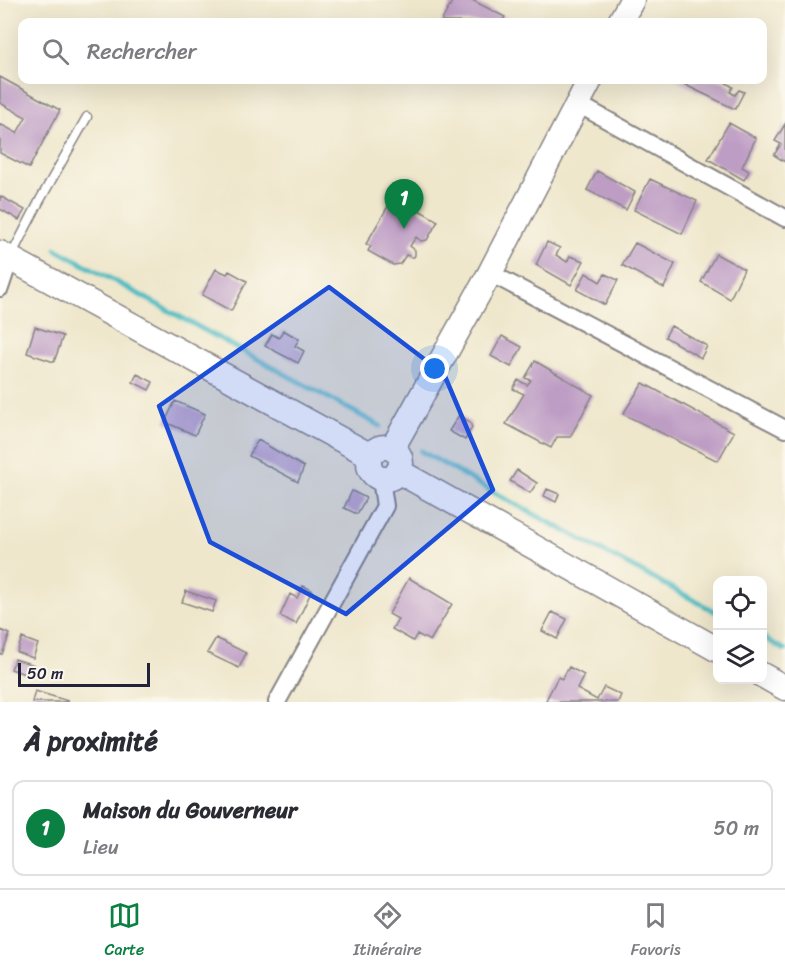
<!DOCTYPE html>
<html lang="fr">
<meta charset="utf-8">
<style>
:root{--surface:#fff;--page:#f2f2f3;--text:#2b2b33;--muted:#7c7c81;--line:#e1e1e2;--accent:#0b8043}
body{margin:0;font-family:Sriracha,sans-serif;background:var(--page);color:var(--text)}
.controls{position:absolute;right:18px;bottom:18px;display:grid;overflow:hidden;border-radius:12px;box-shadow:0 6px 24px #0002}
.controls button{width:54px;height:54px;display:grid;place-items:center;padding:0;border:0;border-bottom:2px solid var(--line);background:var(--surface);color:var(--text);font:30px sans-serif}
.scale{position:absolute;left:18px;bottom:15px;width:132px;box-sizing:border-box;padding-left:6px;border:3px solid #22223b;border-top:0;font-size:16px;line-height:21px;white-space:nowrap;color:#22223b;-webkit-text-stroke:4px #fbf7ec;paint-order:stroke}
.you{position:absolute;left:435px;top:369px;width:21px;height:21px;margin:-15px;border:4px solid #fff;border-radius:50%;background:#1a73e8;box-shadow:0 0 0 9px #1a73e833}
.badge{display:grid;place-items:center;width:39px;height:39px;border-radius:50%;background:var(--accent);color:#fff;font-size:20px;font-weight:700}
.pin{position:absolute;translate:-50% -50px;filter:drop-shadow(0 2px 3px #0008)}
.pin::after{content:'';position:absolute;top:32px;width:21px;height:18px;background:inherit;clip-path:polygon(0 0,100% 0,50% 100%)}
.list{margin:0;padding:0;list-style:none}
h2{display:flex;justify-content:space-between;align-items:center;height:78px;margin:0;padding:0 24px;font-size:26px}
h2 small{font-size:20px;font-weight:400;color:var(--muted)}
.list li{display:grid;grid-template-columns:39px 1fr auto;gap:18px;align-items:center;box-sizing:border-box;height:96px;margin:0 12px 12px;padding:0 12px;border:2px solid var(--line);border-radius:12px}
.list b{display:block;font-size:22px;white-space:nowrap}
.list p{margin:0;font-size:20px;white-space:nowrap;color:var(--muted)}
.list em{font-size:20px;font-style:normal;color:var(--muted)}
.icon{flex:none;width:33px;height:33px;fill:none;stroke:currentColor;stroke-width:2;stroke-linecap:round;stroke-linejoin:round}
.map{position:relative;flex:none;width:785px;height:702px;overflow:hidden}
.search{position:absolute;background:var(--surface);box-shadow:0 6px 24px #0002;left:18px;right:18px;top:18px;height:66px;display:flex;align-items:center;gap:15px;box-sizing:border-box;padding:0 21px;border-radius:12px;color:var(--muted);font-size:22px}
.sheet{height:186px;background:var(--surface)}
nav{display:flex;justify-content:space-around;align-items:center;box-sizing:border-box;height:84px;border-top:2px solid var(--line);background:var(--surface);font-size:16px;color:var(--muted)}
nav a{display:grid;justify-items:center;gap:3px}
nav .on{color:var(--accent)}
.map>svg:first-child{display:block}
</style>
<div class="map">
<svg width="785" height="702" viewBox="0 0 785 702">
<rect width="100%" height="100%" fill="#fbf7ec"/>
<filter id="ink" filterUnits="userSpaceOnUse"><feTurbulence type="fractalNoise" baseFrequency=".0167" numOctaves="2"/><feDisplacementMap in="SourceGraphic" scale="12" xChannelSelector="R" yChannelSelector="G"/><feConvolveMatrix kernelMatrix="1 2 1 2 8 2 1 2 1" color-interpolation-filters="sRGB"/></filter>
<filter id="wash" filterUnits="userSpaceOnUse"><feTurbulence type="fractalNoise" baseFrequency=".008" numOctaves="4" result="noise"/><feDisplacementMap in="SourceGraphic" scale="24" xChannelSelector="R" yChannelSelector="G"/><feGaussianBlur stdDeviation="1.35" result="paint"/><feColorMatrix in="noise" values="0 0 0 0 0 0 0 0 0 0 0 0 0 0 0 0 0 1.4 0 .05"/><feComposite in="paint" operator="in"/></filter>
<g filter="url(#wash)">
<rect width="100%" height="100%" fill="#efe7cc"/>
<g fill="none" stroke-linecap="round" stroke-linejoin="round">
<path stroke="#4cbbc2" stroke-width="5" d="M56,249l324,177
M421,451l81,46 216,116
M762,637l23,13"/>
</g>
<g id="blocks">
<path fill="#be9dc5" d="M453,0h19l33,17 -3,5h-61z
M0,77l60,33 -31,58 -29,-15v-29l17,9 9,-16 -26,-14z
M675,80h47l11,7 -3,5 5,3 4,-5 5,2 -9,17z
M729,123l27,15 -14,29 7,4 -5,9 -36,-21z
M785,124v38l-11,-7 7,-11 -6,-3z
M597,171l38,21 -9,18 -39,-20z
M650,179l47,22 -15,33 -48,-24z
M398,195l13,8 2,-3 7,4 -3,5 21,12 -11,19 -6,1 -5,-4 -6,9 5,4v5l-1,2h-3l-5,-2 -6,9 -7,1 -25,-14 3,-5 -5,-2 28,-48 3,1z
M0,196l25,14 -6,10 -19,-11z
M547,242l13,6 -4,7 11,7 3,-6 14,5 -13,24 -35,-20z
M635,243l40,21 -11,24 -42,-23z
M716,254l28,15 -14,30 -29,-17z
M216,269l11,5 2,-3 18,10 -16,30 -29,-16z
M586,273l14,9 5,-8 13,6 -13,25 -28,-15z
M671,326l36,20 -6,12 -36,-21z
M35,327l28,9 -9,26 -27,-9z
M283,330l16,9 -4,7 9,5 -6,12 -33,-17 7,-12 7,4z
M502,336l20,11 -11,20 -20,-11z
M535,361l58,34 -23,42h-13l-6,11 -45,-24 18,-30 -11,-5 5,-9 9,5 4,-5 -6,-2z
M137,374l16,8 -4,8 -16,-8z
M643,383l91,49 -16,29 -95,-47z
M175,401l30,13 -10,21 -30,-13z
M459,415l11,7 2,6 -7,12 -16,-9z
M258,440l46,27 -6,15 -49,-26z
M517,470l20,13 -7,10 -20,-12z
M547,489l12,5 -3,8 -12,-6z
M352,491l14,7 -9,16 -13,-6z
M409,578l43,26 -22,37 -13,-7 -4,7 -21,-12 6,-10 -9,-5z
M303,586l9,4 -16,34 -16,-8 10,-22 7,4z
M186,591l30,10 -4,11 -30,-10z
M552,612l15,7 -10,20 -15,-8z
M0,630l10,4 -8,20h-2z
M22,638l16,6 -5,14 -16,-6z
M216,638l30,15 -7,15 -32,-15z
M15,659l19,6 -4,11 -19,-7z
M569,667l15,8 -7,14 20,11 7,-13 17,8 -3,7h-73l13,-25 4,2z
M35,691l33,10v1h-36z"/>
</g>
</g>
<g filter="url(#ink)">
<use href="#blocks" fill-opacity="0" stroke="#888484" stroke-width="1.5"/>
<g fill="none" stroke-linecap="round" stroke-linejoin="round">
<defs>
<path id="lane" d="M11,256l29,-56 47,-83"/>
<path id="street" d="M578,104l207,114
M490,273l295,156
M0,288l10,-30
M277,702l108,-196 -4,-27"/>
<path id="secondary" d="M620,22l12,-22
M0,253l371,203
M369 463a16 16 0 1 1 32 0a16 16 0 1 1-32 0Z
M392,449l98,-176 100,-193
M398,471l320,179
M762,675l23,13"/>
</defs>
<use href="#lane" stroke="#888484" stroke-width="11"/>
<use href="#street" stroke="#888484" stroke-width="20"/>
<use href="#secondary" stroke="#888484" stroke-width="27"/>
<use href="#lane" stroke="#fff" stroke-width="8"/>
<use href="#street" stroke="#fff" stroke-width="16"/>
<use href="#secondary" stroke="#fff" stroke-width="24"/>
</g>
</g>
<path fill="#1d4ed8" fill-opacity="0.2" stroke="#1d4ed8" stroke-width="4.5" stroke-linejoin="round" d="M329,287l115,87 49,116 -147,124 -136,-72 -51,-136z"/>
</svg>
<div class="controls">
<button><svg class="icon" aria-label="locate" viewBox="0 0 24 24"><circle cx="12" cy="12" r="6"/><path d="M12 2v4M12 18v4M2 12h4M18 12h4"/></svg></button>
<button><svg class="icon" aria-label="layers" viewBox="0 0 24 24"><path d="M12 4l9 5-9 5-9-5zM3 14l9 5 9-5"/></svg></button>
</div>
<div class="scale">50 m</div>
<div class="you"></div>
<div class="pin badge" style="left:404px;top:229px">1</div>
<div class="search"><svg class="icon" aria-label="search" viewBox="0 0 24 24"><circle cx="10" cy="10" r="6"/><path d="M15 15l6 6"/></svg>Rechercher</div>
</div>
<section class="sheet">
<h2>À proximité<small></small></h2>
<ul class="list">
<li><span class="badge">1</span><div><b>Maison du Gouverneur</b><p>Lieu</p></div><em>50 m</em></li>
</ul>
</section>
<nav>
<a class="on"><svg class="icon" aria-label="map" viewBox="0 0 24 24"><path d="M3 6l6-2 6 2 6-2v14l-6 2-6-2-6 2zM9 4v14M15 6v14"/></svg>Carte</a>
<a><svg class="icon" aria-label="directions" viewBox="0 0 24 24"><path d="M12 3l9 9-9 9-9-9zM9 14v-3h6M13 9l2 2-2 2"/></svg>Itinéraire</a>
<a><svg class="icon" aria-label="saved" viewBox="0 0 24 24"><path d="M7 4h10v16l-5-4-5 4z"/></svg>Favoris</a>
</nav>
